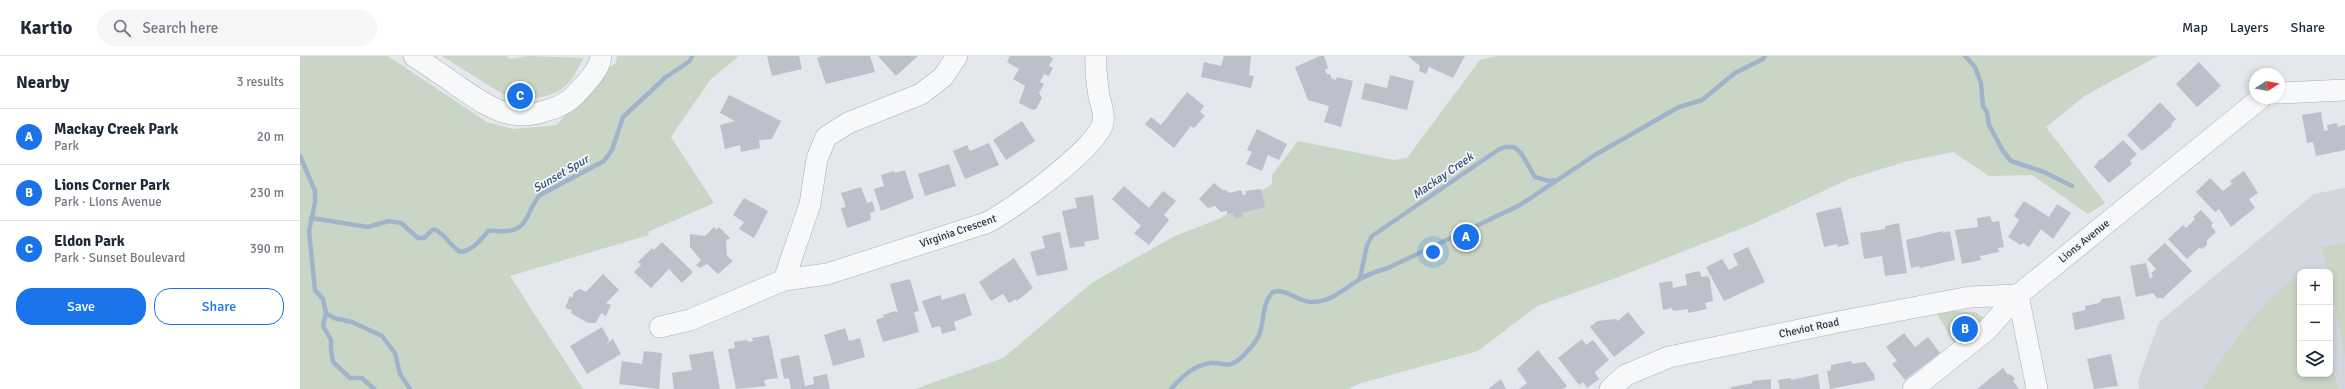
<!DOCTYPE html>
<meta charset="utf-8">
<style>
:root{--surface:#fff;--page:#f6f6f7;--text:#1f2937;--muted:#747a83;--line:#e0e1e3;--accent:#1a73e8}
body{margin:0;font-family:Signika,sans-serif;background:var(--page);color:var(--text)}
.controls{position:absolute;right:12px;bottom:12px;display:grid;overflow:hidden;border-radius:8px;box-shadow:0 2px 6px #0003}
.controls button{width:36px;height:36px;display:grid;place-items:center;padding:0;border:0;border-bottom:1px solid var(--line);background:var(--surface);color:var(--text);font:20px sans-serif}
.compass{position:absolute;left:1949px;top:12px;width:36px;height:36px;border-radius:50%;background:var(--surface);box-shadow:0 2px 6px #0003;rotate:79deg}
.you{position:absolute;left:1133px;top:196px;width:14px;height:14px;margin:-10px;border:3px solid #fff;border-radius:50%;background:#1a73e8;box-shadow:0 0 0 6px #1a73e833}
.badge{display:grid;place-items:center;width:26px;height:26px;border-radius:50%;background:var(--accent);color:#fff;font-size:13px;font-weight:700}
.pin{position:absolute;translate:-50% -50%;border:2px solid #fff;box-shadow:0 1px 4px #0006}
.list{margin:0;padding:0;list-style:none}
h2{display:flex;justify-content:space-between;align-items:center;height:52px;margin:0;padding:0 16px;font-size:17px}
h2 small{font-size:13px;font-weight:400;color:var(--muted)}
.list li{display:grid;grid-template-columns:26px 1fr auto;gap:12px;align-items:center;box-sizing:border-box;height:56px;padding:0 16px;border-top:1px solid var(--line)}
.list b{display:block;font-size:15px;white-space:nowrap}
.list p{margin:0;font-size:13px;white-space:nowrap;color:var(--muted)}
.list em{font-size:13px;font-style:normal;color:var(--muted)}
.actions{display:flex;gap:8px;padding:12px 16px}
.actions a{flex:1;padding:9px 0;border:1px solid var(--accent);border-radius:16px;text-align:center;font-size:14px;color:var(--accent)}
.actions .main{background:var(--accent);color:#fff}
.icon{flex:none;width:22px;height:22px;fill:none;stroke:currentColor;stroke-width:2;stroke-linecap:round;stroke-linejoin:round}
.map{position:relative;flex:none;width:2045px;height:333px;overflow:hidden}
header{display:flex;align-items:center;gap:24px;box-sizing:border-box;height:56px;padding:0 20px;background:var(--surface);border-bottom:1px solid var(--line)}
header strong{font-size:19px}
nav{display:flex;gap:22px;margin-inline-start:auto;font-size:14px}
.search{width:280px;height:36px;background:var(--page);display:flex;align-items:center;gap:10px;box-sizing:border-box;padding:0 14px;border-radius:22px;color:var(--muted);font-size:15px}
main{display:flex}
aside{flex:1;background:var(--surface)}
.map>svg:first-child{display:block}
</style>
<header>
<strong>Kartio</strong>
<div class="search"><svg class="icon" aria-label="search" viewBox="0 0 24 24"><circle cx="10" cy="10" r="6"/><path d="M15 15l6 6"/></svg>Search here</div>
<nav><a>Map</a><a>Layers</a><a>Share</a></nav>
</header>
<main>
<aside>
<h2>Nearby<small>3 results</small></h2>
<ul class="list">
<li><span class="badge">A</span><div><b>Mackay Creek Park</b><p>Park</p></div><em>20 m</em></li>
<li><span class="badge">B</span><div><b>Lions Corner Park</b><p>Park · Lions Avenue</p></div><em>230 m</em></li>
<li><span class="badge">C</span><div><b>Eldon Park</b><p>Park · Sunset Boulevard</p></div><em>390 m</em></li>
</ul>
<div class="actions"><a class="main">Save</a><a>Share</a></div>
</aside>
<div class="map">
<svg width="2045" height="333" viewBox="0 0 2045 333">
<rect width="100%" height="100%" fill="#e4e7ec"/>
<path fill="#d2d6de" fill-rule="evenodd" d="M2045,132v201h-206l-1,-8 21,-59 155,-128zM2000,216h30v102h-30z"/>
<path fill="#c9d6c5" d="M0,0h88l99,66 26,7 44,-4 44,-52 15,-10 1,-7h122l-29,24 -39,57 43,66 -66,29 1,3 -139,41 73,113h-283z
M142,0h64l4,3 18,-3 55,2c-11,25 -20,37 -49,40l-3,14z
M1196,0h662l-72,39 -40,32 59,76 -17,11 -56,-39 -43,1 -36,-24 -49,10 -55,17 -94,44 -139,55 -79,28 -59,45 -120,33 -9,5h-434l88,-31 90,-76 82,-46 46,-18 51,-34v-9l26,-34 96,19 13,-2 73,-98z
M2045,187v114l-15,-73v-12h-2l-6,-25z
M2000,219v99h30v-27l8,42h-135c20,-34 63,-96 97,-114z
M1651,255l24,1 11,7 -29,29 -20,-34z"/>
<g fill="none" stroke-linecap="round" stroke-linejoin="round">
<path stroke="#9fb4cc" stroke-width="4.5" d="M1665,0l10,11 6,16 2,23 4,6 2,13 14,26 8,10 33,11 28,14
M0,100l15,35v12l-6,28 6,59 8,9 3,14 8,5 18,4 30,14 13,17 5,21 10,15
M11,162l57,9 21,-6 12,2 17,15h6l8,-8h4c10,6 15,16 24,22 12,-1 21,-12 28,-21 7,-1 13,1 19,0 22,-1 21,-24 33,-36l64,-34 8,-11 11,-33 43,-40 24,-16 2,-5
M1060,222l7,-33 5,-9 126,-86 7,-3h9l7,6 14,24 14,4 5,-1
M26,257l-3,13 8,14v9l2,13 17,16h12l12,11
M871,333c10,-12 23,-24 40,-26 15,-1 17,7 31,-6 5,-5 14,-15 17,-22 6,-14 2,-31 14,-43 15,-4 25,11 40,10 20,0 32,-15 49,-24 8,-5 17,-7 26,-10l132,-63 75,-50 84,-48 23,-7 33,-27 28,-14 2,-3"/>
</g>
<path fill="#bbc0ca" d="M467,0h32l3,13 -30,7z
M522,0h48l5,16 -49,12 -9,-26z
M578,0h40l-22,20z
M710,0h39l4,2 -4,8 4,2 -4,8 -5,-2 -4,8 4,2 -5,9 3,5 -6,11 -3,1 -14,-7 6,-17 -12,-7 6,-10 -12,-7z
M924,0h27l-2,19 5,1 -3,12 -50,-11 3,-15 17,4z
M1020,0h4l4,12 -3,2 2,4 4,1v3l5,2 1,-3 16,4 -12,46 -17,-5 5,-16 -21,-6 -13,-33z
M1108,0h57l-12,22 -24,-11 -3,7 -7,-3 1,-5z
M1899,6l22,24 -24,21 -21,-23z
M1090,19l24,6 -7,29 -46,-11 4,-16 22,5z
M887,36l17,14 -4,6 5,4 -11,12 -3,-2 -17,22 -29,-24 6,-7 10,8z
M429,39l52,26 -9,18 -13,1 1,8 -19,4 -1,-7 -15,4 -5,-24 15,-4 -15,-8z
M1860,46l16,17 -5,5 1,2 -30,25 -15,-16z
M2021,56l3,19 4,-1 -1,-5 10,-2 1,4 7,-2v25l-29,6 -3,-14 -6,1 -5,-28z
M722,65l13,20 -29,19 -13,-20z
M957,73l30,15 -8,16 -11,-5 -6,16 -16,-7 6,-12 -5,-2z
M1823,84l14,14 -7,7 2,3 -23,19 -15,-16 6,-8 1,1z
M689,87l10,22 -34,14 -12,-28 14,-6 3,6z
M649,108l7,22 -31,10 -7,-22z
M605,114l9,28 -33,13 -7,-22 10,-3 -3,-11 13,-4 1,2z
M1944,115l14,22 -9,6 6,9 -24,19 -12,-18 -4,3 -19,-20 14,-14 13,13 9,-7 -2,-3z
M914,127l10,8 1,-2 4,4 12,-3 2,5h3l-1,-4 16,-2 4,18 -23,6v4l-7,1 -3,-5 -5,1v-3l-6,1 -6,-6 -7,2 -9,-9z
M824,130l25,22 14,-17 13,10 -12,14 5,5 -20,25 -15,-12 7,-7 -29,-27z
M561,131l6,16 5,-2 3,10 -5,2 1,7 -24,8 -6,-20 5,-1 -5,-14z
M793,139l6,44 -15,3 1,4 -15,2 -8,-37 15,-3 -2,-10z
M444,142l24,13 -14,27 -15,-9 5,-7 -11,-7z
M1724,145l25,16 8,-13 14,9 -18,26 -12,-10 -12,18 -6,-4 -2,2 -13,-8 11,-17 -5,-4z
M1541,151l8,37 -11,3 -1,-3 -13,3 -8,-34z
M1901,154l12,13 -2,3 5,6 -9,8v5l-5,4 -3,-1 -12,11 -19,-20 15,-14 3,3 9,-9 -2,-2z
M1690,160l2,6 7,-1 5,26 -6,1 1,4 -19,4 1,4 -19,4 -7,-34 23,-3 -1,-9z
M1599,167l8,50 -22,3 -3,-20 -18,3 -4,-26 25,-4v-3z
M414,171l2,3 3,-3 11,11 -4,3 1,15 6,5 -15,13 -11,-10 -7,4 -4,-3 5,-5 -11,-13v-13l15,2z
M1643,175v2l7,-2 5,29 -35,8 -1,-2 -8,2 -5,-28z
M760,176l8,38 -31,6 -7,-24 15,-4 -3,-12z
M362,186l31,30 -11,11 -13,-14 -18,19 -17,-16 7,-7 -3,-3 14,-14 2,2z
M1865,187l27,28 -30,28 -2,-2 -2,2 -5,-6 -17,4 -6,-31 16,-3 4,16 3,-3 -2,-3 5,-4 -9,-10z
M1448,191l17,35 -41,19 -18,-34 16,-8 7,11 9,-5 -5,-11z
M714,202l19,30 -16,13 -1,-2 -7,4 -6,-9 -12,7 -12,-19z
M1400,215l1,6 7,-1 2,4 3,21 -8,2 2,6 -19,4v-4l-15,2 -1,-3 -9,2 -4,-27 13,-2 1,7 14,-3 -2,-11z
M303,218l16,16 -13,13 5,2 -5,11 -5,-3 -5,10h-8l-17,-10 1,-3 -7,-2 5,-12 2,2 2,-6 6,-3 6,3z
M610,223l9,32 -5,1 5,20 -36,10 -7,-22 8,-3 -1,-2 12,-4 3,2 -8,-29z
M665,237l7,22 -18,7 2,8 -14,4 -2,-8 -8,2 -10,-27 18,-6 2,5z
M1820,240l5,23 -50,11 -3,-17 13,-3v-4l14,-3 3,-4z
M1328,256l17,21 -31,24 -24,-30 7,-6 19,-2 2,2z
M302,271l7,13 -3,4 7,-5 8,15 -34,20 -17,-28z
M545,272l4,13 11,-3 5,19 -32,9 -9,-31z
M1604,277l11,14 13,-10 12,16 -35,27 -13,-16 5,-3 -11,-14z
M469,279l9,43 -14,2 2,6 -30,3 -8,-40 7,-1 -1,-6 13,-2 1,2 5,-1 -1,-3z
M1282,283l4,6 7,-5 16,20 -13,11 -1,2 4,6 -12,9 -4,-6 -4,3 -21,-27z
M1238,294l29,36 -4,3h-44l8,-6 -10,-14z
M344,295l18,2 -3,36 -40,-5 3,-23 20,3z
M413,295l7,38h-46l-2,-16 20,-3 -3,-15z
M1811,298l7,32 -24,3 -7,-30z
M499,299l6,31 9,-2 -1,-7 14,-3 3,15h-39l-2,-11 -5,1 -4,-20z
M1551,305l1,3 13,-2 9,12 1,6 -45,9 -3,-18 4,-1v-5z
M1703,312l5,7 2,-1 5,5 -2,2 6,8h-42z
M1518,318l2,15h-40l-2,-9 13,-2v2z
M1201,323l5,10h-18z
M1471,323v10h-40v-2l22,-4 -1,-2z"/>
<g fill="none" stroke-linecap="round" stroke-linejoin="round">
<defs>
<path id="minor" d="M114,0c15,10 30,20 45,31 29,19 50,36 86,24 12,-3 23,-8 31,-17 10,-11 24,-24 25,-38
M1979,37l66,-3
M484,224l26,-76 7,-45 9,-22 22,-14 73,-29 22,-17 14,-21
M360,271l30,-7 94,-40 43,-6 159,-51c25,-12 111,-75 117,-100 2,-9 -2,-19 -4,-27 -2,-13 -4,-27 -3,-40
M1310,333l16,-14 43,-18 169,-35 132,-25 48,-2 19,94
M1613,333l74,-59 31,-35 243,-197"/>
</defs>
<use href="#minor" stroke="#a9aeb7" stroke-width="22"/>
<use href="#minor" stroke="#f7f8fa" stroke-width="21"/>
</g>
<g text-anchor="middle" dominant-baseline="central" stroke-width="3.5" stroke-linejoin="round" paint-order="stroke">
<g font-size="11" fill="#2b3445" stroke="#f4f6f9">
<text transform="translate(658 175) rotate(-19)">Virginia Crescent</text>
<text transform="translate(1784 185) rotate(-39)">Lions Avenue</text>
<text transform="translate(1509 272) rotate(-12)">Cheviot Road</text>
</g>
<g font-size="12" font-style="italic" fill="#34527a" stroke="#f4f6f9">
<text transform="translate(261 118) rotate(-30)">Sunset Spur</text>
<text transform="translate(1143 120) rotate(-35)">Mackay Creek</text>
</g>
</g>
</svg>
<div class="controls">
<button>+</button>
<button>−</button>
<button><svg class="icon" aria-label="layers" viewBox="0 0 24 24"><path d="M12 4l9 5-9 5-9-5zM3 14l9 5 9-5"/></svg></button>
</div>
<svg class="compass" viewBox="-18 -18 36 36"><path d="M0-13l5 13h-10z" fill="#e53935"/><path d="M0 13l5-13h-10z" fill="#747a83"/></svg>
<div class="you"></div>
<div class="pin badge" style="left:1166px;top:181px">A</div>
<div class="pin badge" style="left:1665px;top:273px">B</div>
<div class="pin badge" style="left:220px;top:40px">C</div>
</div>
</main>
